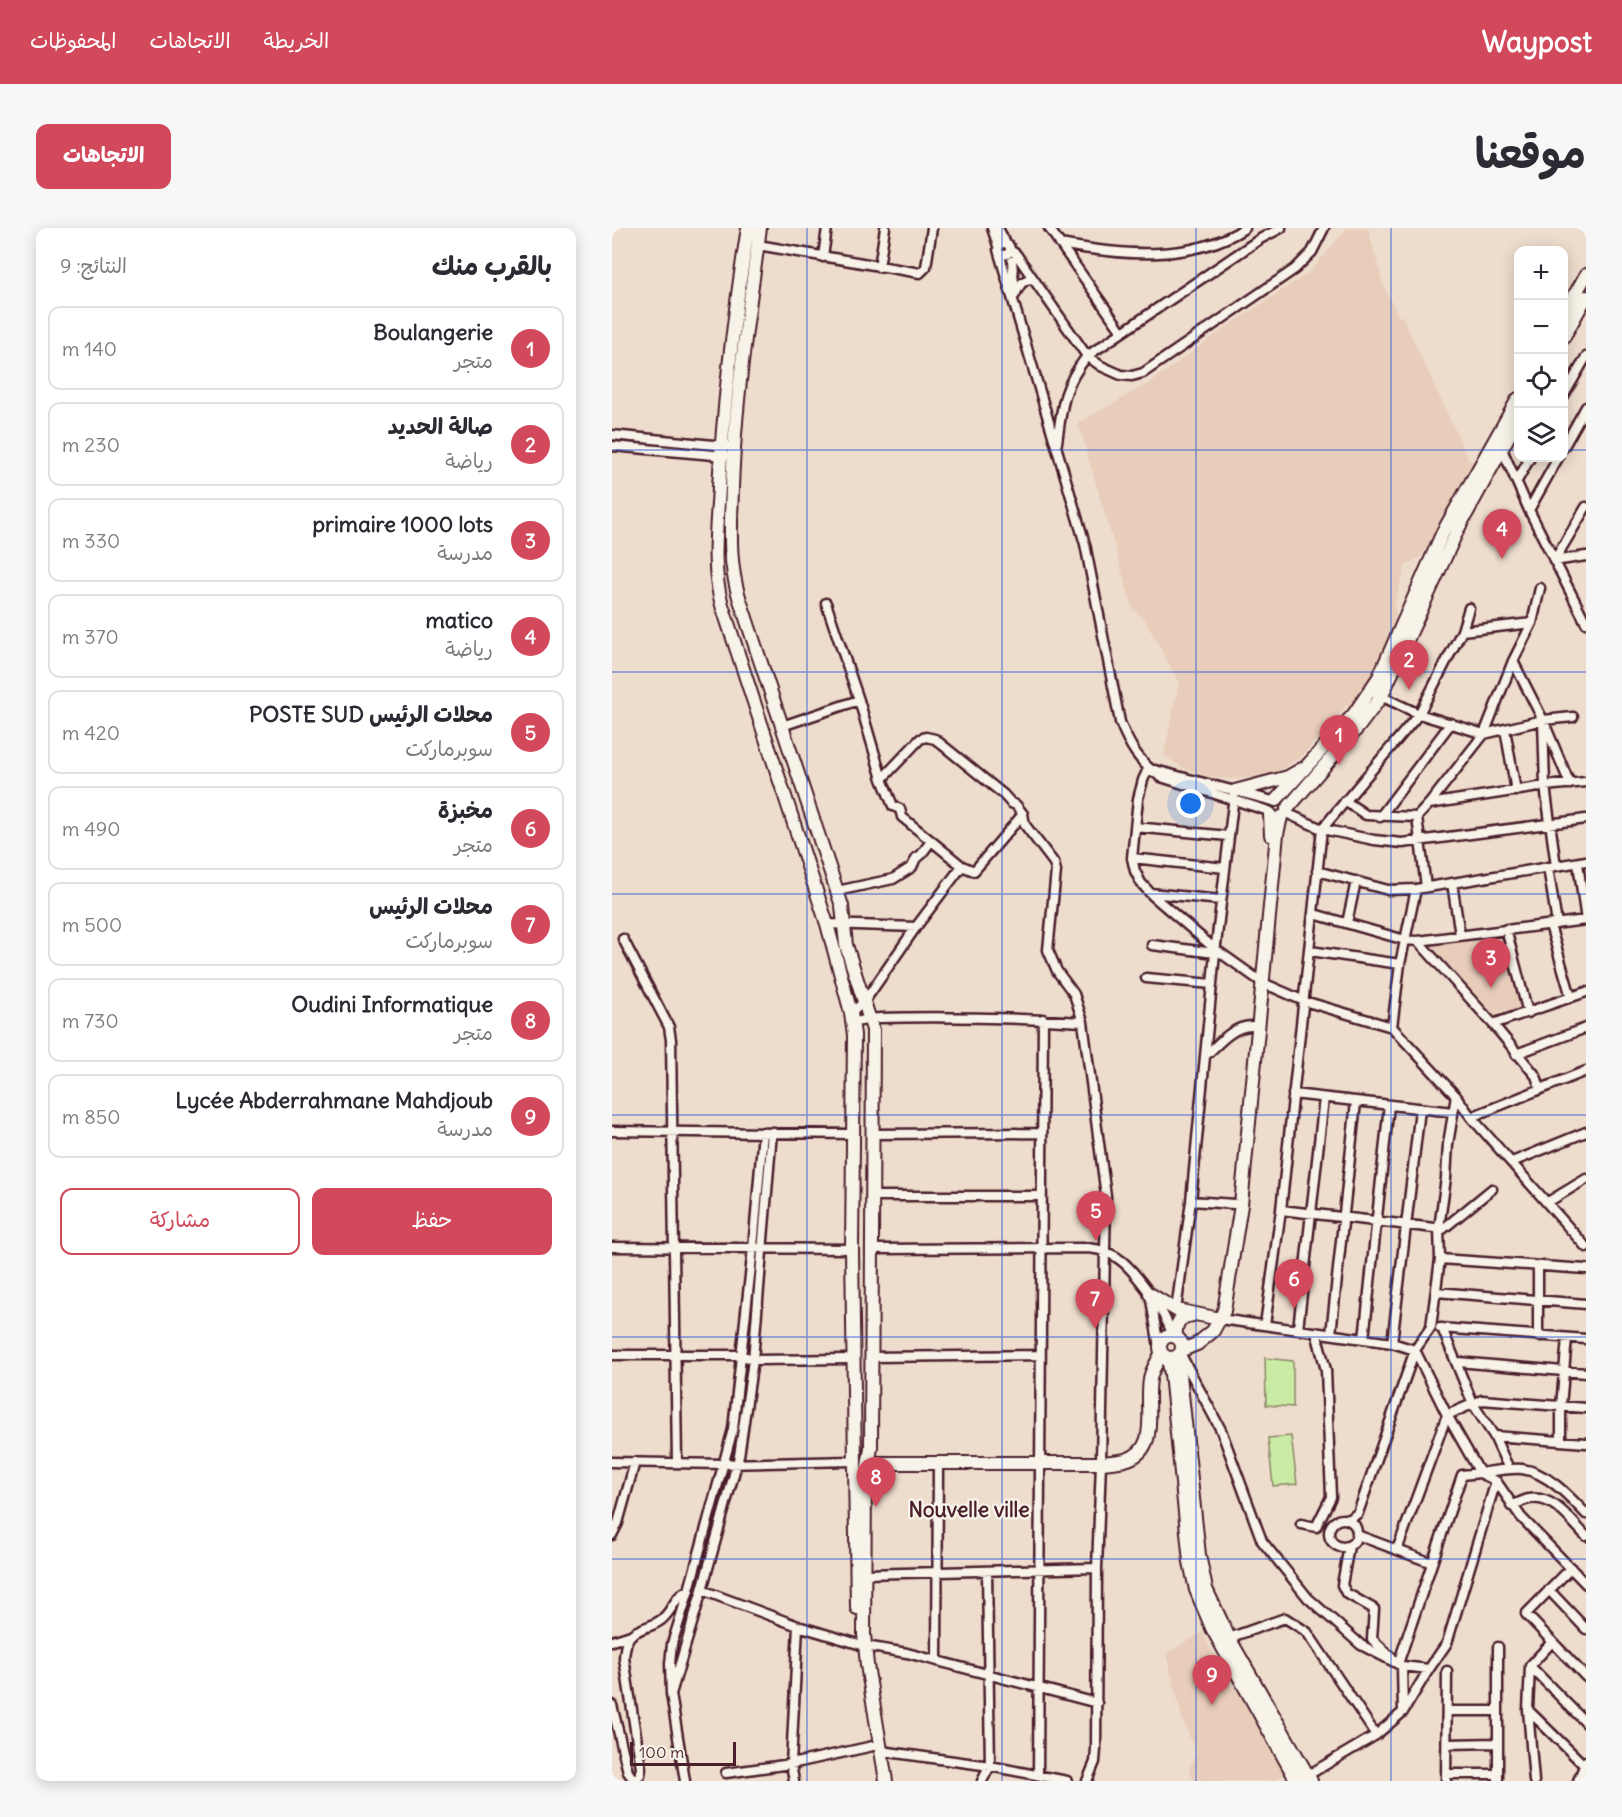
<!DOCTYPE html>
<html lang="ar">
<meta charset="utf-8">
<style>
:root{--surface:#fff;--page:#f7f7f7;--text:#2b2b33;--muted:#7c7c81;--line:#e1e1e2;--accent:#d1495b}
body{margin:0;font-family:Delius,"Playpen Sans Arabic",sans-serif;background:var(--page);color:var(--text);direction:rtl}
.controls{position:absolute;right:18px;top:18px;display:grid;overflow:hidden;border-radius:12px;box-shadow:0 3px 15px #0003}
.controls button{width:54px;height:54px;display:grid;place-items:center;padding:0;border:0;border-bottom:2px solid var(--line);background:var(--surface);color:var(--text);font:30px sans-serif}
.scale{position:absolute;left:18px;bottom:15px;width:106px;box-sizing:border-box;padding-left:6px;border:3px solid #4a1f2b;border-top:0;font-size:16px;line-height:21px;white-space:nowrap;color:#4a1f2b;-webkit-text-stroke:4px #f7f3e8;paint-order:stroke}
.you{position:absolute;left:579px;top:576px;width:21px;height:21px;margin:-15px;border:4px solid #fff;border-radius:50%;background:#1a73e8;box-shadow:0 0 0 9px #1a73e833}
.badge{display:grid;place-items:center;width:39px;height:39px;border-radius:50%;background:var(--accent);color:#fff;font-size:20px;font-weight:700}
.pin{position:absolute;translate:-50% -50px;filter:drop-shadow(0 2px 3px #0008)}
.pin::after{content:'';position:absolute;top:32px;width:21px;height:18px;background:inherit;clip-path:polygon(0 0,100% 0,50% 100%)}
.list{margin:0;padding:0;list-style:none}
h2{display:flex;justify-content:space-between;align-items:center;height:78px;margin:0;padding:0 24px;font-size:26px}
h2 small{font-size:20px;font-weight:400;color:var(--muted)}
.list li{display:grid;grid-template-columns:39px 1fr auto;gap:18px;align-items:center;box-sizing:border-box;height:84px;margin:0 12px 12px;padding:0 12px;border:2px solid var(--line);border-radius:12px}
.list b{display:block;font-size:22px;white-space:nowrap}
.list p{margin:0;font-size:20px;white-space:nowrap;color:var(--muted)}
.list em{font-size:20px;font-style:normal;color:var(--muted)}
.actions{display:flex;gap:12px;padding:18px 24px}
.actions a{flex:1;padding:14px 0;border:2px solid var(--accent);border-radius:12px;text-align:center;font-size:21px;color:var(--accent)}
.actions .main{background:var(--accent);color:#fff}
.icon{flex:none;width:33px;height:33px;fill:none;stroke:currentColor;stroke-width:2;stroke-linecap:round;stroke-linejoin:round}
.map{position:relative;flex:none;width:974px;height:1553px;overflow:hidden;direction:ltr;border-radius:12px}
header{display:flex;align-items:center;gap:36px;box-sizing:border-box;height:84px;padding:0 30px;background:var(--accent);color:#fff}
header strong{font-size:28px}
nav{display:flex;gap:33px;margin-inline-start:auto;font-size:21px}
.intro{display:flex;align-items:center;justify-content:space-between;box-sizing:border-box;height:144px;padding:0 36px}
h1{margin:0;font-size:42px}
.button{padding:15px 27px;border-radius:12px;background:var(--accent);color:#fff;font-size:21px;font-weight:700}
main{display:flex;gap:36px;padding:0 36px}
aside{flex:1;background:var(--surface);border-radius:12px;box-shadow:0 3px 15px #0003}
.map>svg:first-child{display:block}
</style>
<header>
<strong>Waypost</strong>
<nav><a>الخريطة</a><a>الاتجاهات</a><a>المحفوظات</a></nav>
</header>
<div class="intro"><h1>موقعنا</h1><a class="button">الاتجاهات</a></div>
<main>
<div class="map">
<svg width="974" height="1553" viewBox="0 0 974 1553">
<rect width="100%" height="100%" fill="#eeddcd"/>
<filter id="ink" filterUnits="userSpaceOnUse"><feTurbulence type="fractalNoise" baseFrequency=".0167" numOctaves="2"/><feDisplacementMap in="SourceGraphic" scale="12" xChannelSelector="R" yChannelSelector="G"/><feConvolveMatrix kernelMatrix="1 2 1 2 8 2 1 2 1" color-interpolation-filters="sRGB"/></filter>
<g filter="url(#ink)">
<path fill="#e8cdba" d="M735,0h21l16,59 15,30 3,-1 67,144 9,4 -57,93 -15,8 -12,40 4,17 -24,58 -21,29 -6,-4 -47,53 -26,15 -17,5 -29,1 -25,-4 -20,-7 -19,-13 15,-73 -34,-62 -12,-11 -55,-186 73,-41 71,-52 89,-59z
M894,701l22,84 -35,11 -75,-83z
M590,1404l30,56 3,-1 51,87 -12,7h-79l-2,-3 -4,-8 7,-17 -13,-32 -17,-67z"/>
<path fill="#caeba3" stroke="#8a8567" stroke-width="1.5" d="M653,1130l28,3v46l-27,-2z
M679,1208l6,48 -24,2 -5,-48z"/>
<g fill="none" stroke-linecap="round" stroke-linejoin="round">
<defs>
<path id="street" d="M380,0l6,18
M386,0l7,14
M437,0l73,104
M386 21a6 6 0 1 1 12 0a6 6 0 1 1-12 0Z
M448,16c60,11 131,19 185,-16
M146,17l162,28 6,-6 6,-39
M398,22l6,4 71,102 14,10 20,9 11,1 11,-3 152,-104 17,-17 12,-24
M387,25l86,291 35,178c9,23 20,42 41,55l108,34
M211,29l4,-29
M400,33l3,33
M267,39l6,-39
M403,67c4,-9 7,-16 18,-16
M951,169l23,-40
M0,207l122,12
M445,215c5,-38 6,-56 30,-87l173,-117 21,-11
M0,218l113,10
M951,220l23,-41
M890,221l27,61 57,113
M905,253l13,-23
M917,282l29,-52
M942,333l32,-54
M942,333l32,-5
M214,375l33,97 23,79 11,27 7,3 2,8 60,49
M850,403l70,-8 8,-35
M901,433l30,59 27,64
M758,463l49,23 65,20 59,-14 30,-3
M931,492l2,66 11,80
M170,498l77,-26
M893,501l11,62
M536,541l-5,11 -5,19 -6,59 3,13 6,12 12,13 62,53 48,34 41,18 88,26 64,69 15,21 115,130
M543,542l118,31
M270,551l38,-40 6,-2 9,2 68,55 8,9 5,2 7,9 2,11 29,38 2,8 -8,79 9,21 17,23 9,28 23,174 -5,267 -4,105 -1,181 -1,13 -8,19
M733,573l21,14 51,2 12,-13 55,-70 29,-73 19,-38
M817,576l116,-18 41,-4
M674,585l36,16 52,11 28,3 184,-24
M768,589l71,-94
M805,589l9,70
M523,599l93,9
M520,630l93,10
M966,635l8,58
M936,639l9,57
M705,643l71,19 28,-1 170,-28
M840,655l8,52
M225,663l56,-12 19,-12 4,-9 5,-3 10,-14
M538,665l71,7
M702,686l91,26 13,1 168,-21
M735,695l9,-42
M215,696l89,3
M938,697l21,72
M894,701l22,84
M11,711l46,88 2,13 6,422
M806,713l75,83 43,52 4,12
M540,717l63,8
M698,723l90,13
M534,750l66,6
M239,785l13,-11 52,-75 46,-61 12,5 49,-57
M240,794c9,0 18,-4 27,-4 68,-2 137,0 204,4
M881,796l93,-32
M780,799l8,-63 16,-75
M904,826l70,-26
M593,828c14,-12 26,-29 46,-30
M681,866l160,18
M859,889l115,-46
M0,903l241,3
M151,904l-10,116 -20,181 -44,161 -17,54 -2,20 1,30 31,-104 37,-134 14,-96 19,-228
M260,906l169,-1
M900,934l74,-30
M259,968h170
M579,973l43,3
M936,974l38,-23
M669,982l162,19 49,-40
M0,1019l240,2
M259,1021l217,-1c29,2 43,20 60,43 11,15 19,28 25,45
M828,1031l146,10
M926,1039v69
M824,1064l150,12
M538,1066l9,53
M564,1082l15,-109 24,-248 19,-158
M608,1091l172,24 23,7 32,65 33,58c14,-2 29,-5 42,-4 25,3 48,28 64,45
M653,1097l16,-115 41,-381 97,-115 43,-83 7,-23
M828,1100l146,11
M830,1100l31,76 21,32 15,33
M686,1101l26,-231
M719,1106l25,-232
M752,1111l25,-234
M780,1115l28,-234
M568,1125l41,77 41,111 46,57 53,47 41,21 27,3
M0,1127h130l11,5 99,-1
M260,1129l167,-2
M846,1134l128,11
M882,1208l92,7
M949,1212v-34l6,-68
M0,1234l112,2 129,-3
M899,1278c6,-2 12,-6 18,-7 24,-5 42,22 57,37
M717 1305a14 14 0 1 1 28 0a14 14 0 1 1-28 0Z
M737,1292l9,-7 57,-163 16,-23 9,-68 -1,-31 7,-50 2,-34 8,-48
M689,1296l15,3 15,-30 -5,-127 -10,-38
M0,1307l6,-12 17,-61
M745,1307l75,28
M737,1318l-7,39 4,8 28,16 -2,30 26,25 64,-189 18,-2 16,8 25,36 65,67
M785,1322l50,-135 35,-15 104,8
M959,1340l-45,46 60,63
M253,1346l232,-6
M90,1362l96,36 67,20 42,7 190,50
M937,1362l37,39
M614,1411l59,-21 22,14 69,103
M0,1413l19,-6
M325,1433l1,-198
M918,1438l56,57
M59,1466l14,87
M0,1477l16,67 6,8 6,-5 1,-7 -17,-110c1,-8 1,-17 7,-23 8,-7 21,-8 30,-15 12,-9 13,-24 28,-30
M916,1482l56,55
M835,1483h51
M791,1484l26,-43 18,-26 49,-162
M835,1516l51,-1
M269,1523l109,15 77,15
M114,1545l65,-9 82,-18
M834,1546h52
M426,1547l5,-756
M691,1550l73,-43 27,-23 -1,-46
M182,1553l-3,-17 7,-138
M370,1553l8,-15 -3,-194
M834,1553l1,-110
M886,1553v-134
M922,1553l-6,-71 2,-44 22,-24
M966,1553l8,-20"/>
<path id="secondary" d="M136,0c-14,86 -24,172 -29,259 -2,39 -8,79 3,118l105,319 24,89 3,22 -2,214 5,359
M148,0c-12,86 -25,173 -28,260 -1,37 -4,73 7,109l103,309 4,39 27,85 -2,418 -6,36 -1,150 3,31 19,116
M951,88l23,-41
M951,110l23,-41
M623,563l53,-14 14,-8
M664,572l78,-86 25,-37 64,-145 75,-133
M675,581l72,-83 22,-29 77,-168 60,-110
M658,586l1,21
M538,1066l26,16 44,9
M548 1119a11 11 0 1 1 22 0a11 11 0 1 1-22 0Z
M564,1109c-1,-14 3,-20 17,-22
M570,1122l15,-6 16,-13 11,-20 17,-106 36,-371 4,-17
M566,1128l21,199 7,34 23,49 82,143
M556,1130l3,16 19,188 6,28 16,38 85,153
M257,1235h232c8,-1 16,-1 24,-3 38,-10 18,-58 26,-85 2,-7 7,-14 10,-21"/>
</defs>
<use href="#street" stroke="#4a1f2b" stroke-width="13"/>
<use href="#secondary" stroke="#4a1f2b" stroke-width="16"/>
<use href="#street" stroke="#f7f3e8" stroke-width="8"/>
<use href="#secondary" stroke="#f7f3e8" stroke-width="12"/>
</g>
</g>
<path fill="none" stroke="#1d4ed8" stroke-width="1.5" stroke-opacity="0.55" d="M195,0v1553M390,0v1553M584,0v1553M779,0v1553M0,222h906M951,222h23M0,444h974M0,666h974M0,887h974M0,1109h974M0,1331h974"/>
<g text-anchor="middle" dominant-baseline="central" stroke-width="4.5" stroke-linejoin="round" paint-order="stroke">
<g font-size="21" font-weight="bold" fill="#4a1f2b" stroke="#f7f3e8">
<text x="357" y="1281">Nouvelle ville</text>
</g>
</g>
</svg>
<div class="controls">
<button>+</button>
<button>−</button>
<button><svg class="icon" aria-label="locate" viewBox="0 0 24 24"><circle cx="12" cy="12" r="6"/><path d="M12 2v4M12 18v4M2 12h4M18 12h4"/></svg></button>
<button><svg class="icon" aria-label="layers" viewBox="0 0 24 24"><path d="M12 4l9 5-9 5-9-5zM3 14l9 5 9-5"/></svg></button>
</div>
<div class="scale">100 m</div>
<div class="you"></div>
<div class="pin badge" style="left:727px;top:537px">1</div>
<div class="pin badge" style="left:797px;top:462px">2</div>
<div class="pin badge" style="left:879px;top:760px">3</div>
<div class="pin badge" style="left:890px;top:331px">4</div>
<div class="pin badge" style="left:484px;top:1013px">5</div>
<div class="pin badge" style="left:682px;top:1081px">6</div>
<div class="pin badge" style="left:483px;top:1101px">7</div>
<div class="pin badge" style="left:264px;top:1279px">8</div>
<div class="pin badge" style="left:600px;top:1477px">9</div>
</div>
<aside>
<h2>بالقرب منك<small>النتائج: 9</small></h2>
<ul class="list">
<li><span class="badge">1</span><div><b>Boulangerie</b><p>متجر</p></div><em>140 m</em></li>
<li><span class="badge">2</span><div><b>صالة الحديد</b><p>رياضة</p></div><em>230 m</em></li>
<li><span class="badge">3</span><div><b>primaire 1000 lots</b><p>مدرسة</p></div><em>330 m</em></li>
<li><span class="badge">4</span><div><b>matico</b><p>رياضة</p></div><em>370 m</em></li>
<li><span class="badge">5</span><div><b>محلات الرئيس POSTE SUD</b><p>سوبرماركت</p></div><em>420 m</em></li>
<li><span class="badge">6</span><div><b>مخبزة</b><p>متجر</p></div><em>490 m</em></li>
<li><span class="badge">7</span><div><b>محلات الرئيس</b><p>سوبرماركت</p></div><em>500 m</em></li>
<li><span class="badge">8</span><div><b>Oudini Informatique</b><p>متجر</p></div><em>730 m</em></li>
<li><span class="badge">9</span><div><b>Lycée Abderrahmane Mahdjoub</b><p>مدرسة</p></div><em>850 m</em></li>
</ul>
<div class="actions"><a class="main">حفظ</a><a>مشاركة</a></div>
</aside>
</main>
